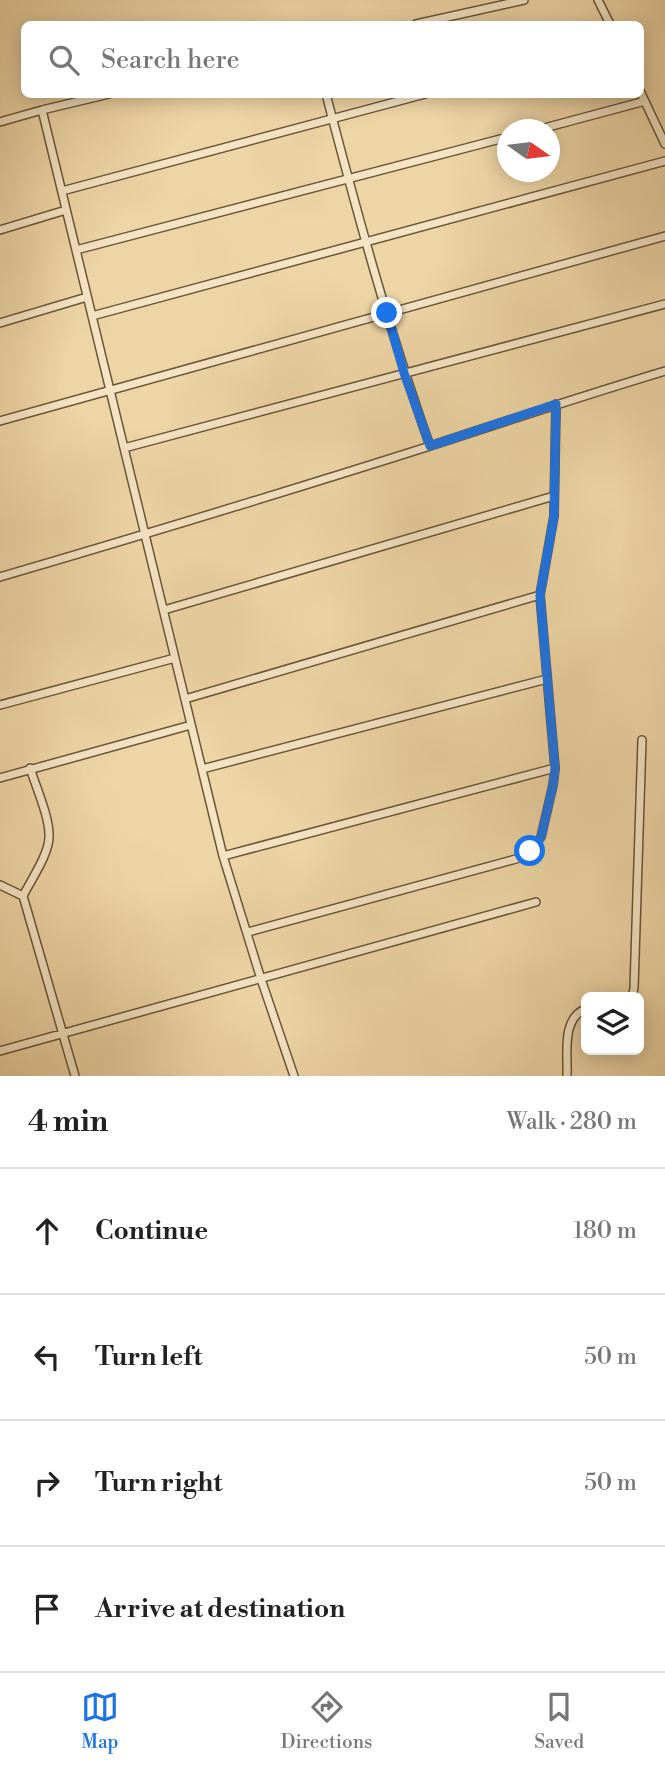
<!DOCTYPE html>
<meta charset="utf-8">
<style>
:root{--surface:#fff;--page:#f6f6f6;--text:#222;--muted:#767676;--line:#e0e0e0;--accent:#1a73e8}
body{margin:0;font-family:"Libre Bodoni",serif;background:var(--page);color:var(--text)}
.controls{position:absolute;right:21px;bottom:21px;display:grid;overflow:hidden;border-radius:10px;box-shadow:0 4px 18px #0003}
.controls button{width:63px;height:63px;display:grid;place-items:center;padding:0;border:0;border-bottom:2px solid var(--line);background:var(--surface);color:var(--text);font:35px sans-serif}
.compass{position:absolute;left:497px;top:119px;width:63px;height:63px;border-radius:50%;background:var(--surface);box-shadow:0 4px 18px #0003;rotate:104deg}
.stop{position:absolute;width:21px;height:21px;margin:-16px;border:5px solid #1a73e8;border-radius:50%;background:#fff}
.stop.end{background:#1a73e8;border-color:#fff;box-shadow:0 2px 7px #0008}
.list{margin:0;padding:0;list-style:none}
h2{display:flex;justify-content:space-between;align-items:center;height:91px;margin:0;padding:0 28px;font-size:30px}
h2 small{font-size:23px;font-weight:400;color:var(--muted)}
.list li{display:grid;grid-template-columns:46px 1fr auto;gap:21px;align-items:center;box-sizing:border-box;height:126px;padding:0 28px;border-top:2px solid var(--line)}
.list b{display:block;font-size:26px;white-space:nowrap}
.list em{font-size:23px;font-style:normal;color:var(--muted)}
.icon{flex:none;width:38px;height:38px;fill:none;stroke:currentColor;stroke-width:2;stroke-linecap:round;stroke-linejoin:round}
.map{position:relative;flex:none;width:665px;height:1076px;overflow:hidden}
.search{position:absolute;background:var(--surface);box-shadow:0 4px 18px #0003;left:21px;right:21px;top:21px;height:77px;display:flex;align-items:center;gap:18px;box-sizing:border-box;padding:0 24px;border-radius:10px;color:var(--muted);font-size:26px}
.sheet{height:595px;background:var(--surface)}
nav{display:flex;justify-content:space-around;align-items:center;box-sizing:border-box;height:98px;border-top:2px solid var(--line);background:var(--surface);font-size:19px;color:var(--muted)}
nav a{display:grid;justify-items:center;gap:4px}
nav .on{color:var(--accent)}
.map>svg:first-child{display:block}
</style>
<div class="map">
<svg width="665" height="1076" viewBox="0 0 665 1076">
<rect width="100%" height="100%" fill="#eed5a5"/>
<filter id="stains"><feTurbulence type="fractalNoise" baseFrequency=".00286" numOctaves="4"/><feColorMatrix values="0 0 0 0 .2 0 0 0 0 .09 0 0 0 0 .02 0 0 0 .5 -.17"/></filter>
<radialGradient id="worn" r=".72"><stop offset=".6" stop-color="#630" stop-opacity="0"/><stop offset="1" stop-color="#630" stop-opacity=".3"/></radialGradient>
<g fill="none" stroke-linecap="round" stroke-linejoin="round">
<defs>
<path id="service" d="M598,0l12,24
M416,24l108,-24
M640,91l25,53
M326,94c31,119 63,236 104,352
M42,110l181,746 38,123 33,97
M0,122l42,-12 67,-16
M537,130l108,-29
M62,191l363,-97
M0,230l66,-20
M76,250l432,-113
M92,316l573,-155
M0,323l87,-26
M0,421l665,-185
M124,448l541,-144
M0,577c143,-42 285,-85 427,-130 79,-26 158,-52 238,-76
M164,610l390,-114
M185,699l355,-104
M0,705l175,-47
M30,768c6,19 20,50 19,69 0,17 -18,43 -26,59l52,180
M202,769l345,-90
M0,778l191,-53
M223,856l332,-88
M0,885l23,11
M248,932l268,-73 14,-8 11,-14 12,-52 2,-17 -15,-173 14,-79 2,-112
M632,997l2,-9 8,-248
M0,1051l536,-149
M567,1076c1,-22 -6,-58 19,-67"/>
</defs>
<use href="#service" stroke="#6b5539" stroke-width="10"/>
<use href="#service" stroke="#f4e4c4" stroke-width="7"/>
</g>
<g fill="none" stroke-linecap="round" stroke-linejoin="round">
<path stroke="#1a73e8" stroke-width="9" d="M387,313l17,60 26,73 126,-42 -2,112 -14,79 15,173 -2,17 -12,52 -11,14"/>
</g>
<rect width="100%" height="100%" filter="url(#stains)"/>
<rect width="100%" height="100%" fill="url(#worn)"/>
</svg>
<div class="controls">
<button><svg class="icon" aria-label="layers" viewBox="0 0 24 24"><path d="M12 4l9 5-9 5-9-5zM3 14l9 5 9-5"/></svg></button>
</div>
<svg class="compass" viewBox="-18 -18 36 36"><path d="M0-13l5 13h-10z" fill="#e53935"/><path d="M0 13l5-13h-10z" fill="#767676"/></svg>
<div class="stop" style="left:530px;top:851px"></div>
<div class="stop end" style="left:387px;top:313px"></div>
<div class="search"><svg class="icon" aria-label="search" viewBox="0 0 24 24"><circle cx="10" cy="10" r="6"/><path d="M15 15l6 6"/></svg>Search here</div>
</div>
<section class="sheet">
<h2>4 min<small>Walk · 280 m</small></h2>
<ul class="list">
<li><svg class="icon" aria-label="ahead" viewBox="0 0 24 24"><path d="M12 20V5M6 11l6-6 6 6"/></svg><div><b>Continue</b></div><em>180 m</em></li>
<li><svg class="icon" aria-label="left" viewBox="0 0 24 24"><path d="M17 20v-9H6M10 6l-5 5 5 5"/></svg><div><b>Turn left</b></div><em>50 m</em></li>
<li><svg class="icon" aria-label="right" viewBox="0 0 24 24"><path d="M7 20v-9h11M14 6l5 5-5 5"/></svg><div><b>Turn right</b></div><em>50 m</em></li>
<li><svg class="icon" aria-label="arrive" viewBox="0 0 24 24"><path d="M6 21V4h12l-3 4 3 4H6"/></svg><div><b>Arrive at destination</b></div></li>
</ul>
</section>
<nav>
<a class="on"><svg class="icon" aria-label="map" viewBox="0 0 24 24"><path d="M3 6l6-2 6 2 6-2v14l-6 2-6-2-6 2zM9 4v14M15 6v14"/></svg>Map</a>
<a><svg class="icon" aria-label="directions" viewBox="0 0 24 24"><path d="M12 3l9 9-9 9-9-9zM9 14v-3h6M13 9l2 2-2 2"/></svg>Directions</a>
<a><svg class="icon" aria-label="saved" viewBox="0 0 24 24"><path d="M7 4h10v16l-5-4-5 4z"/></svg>Saved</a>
</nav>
